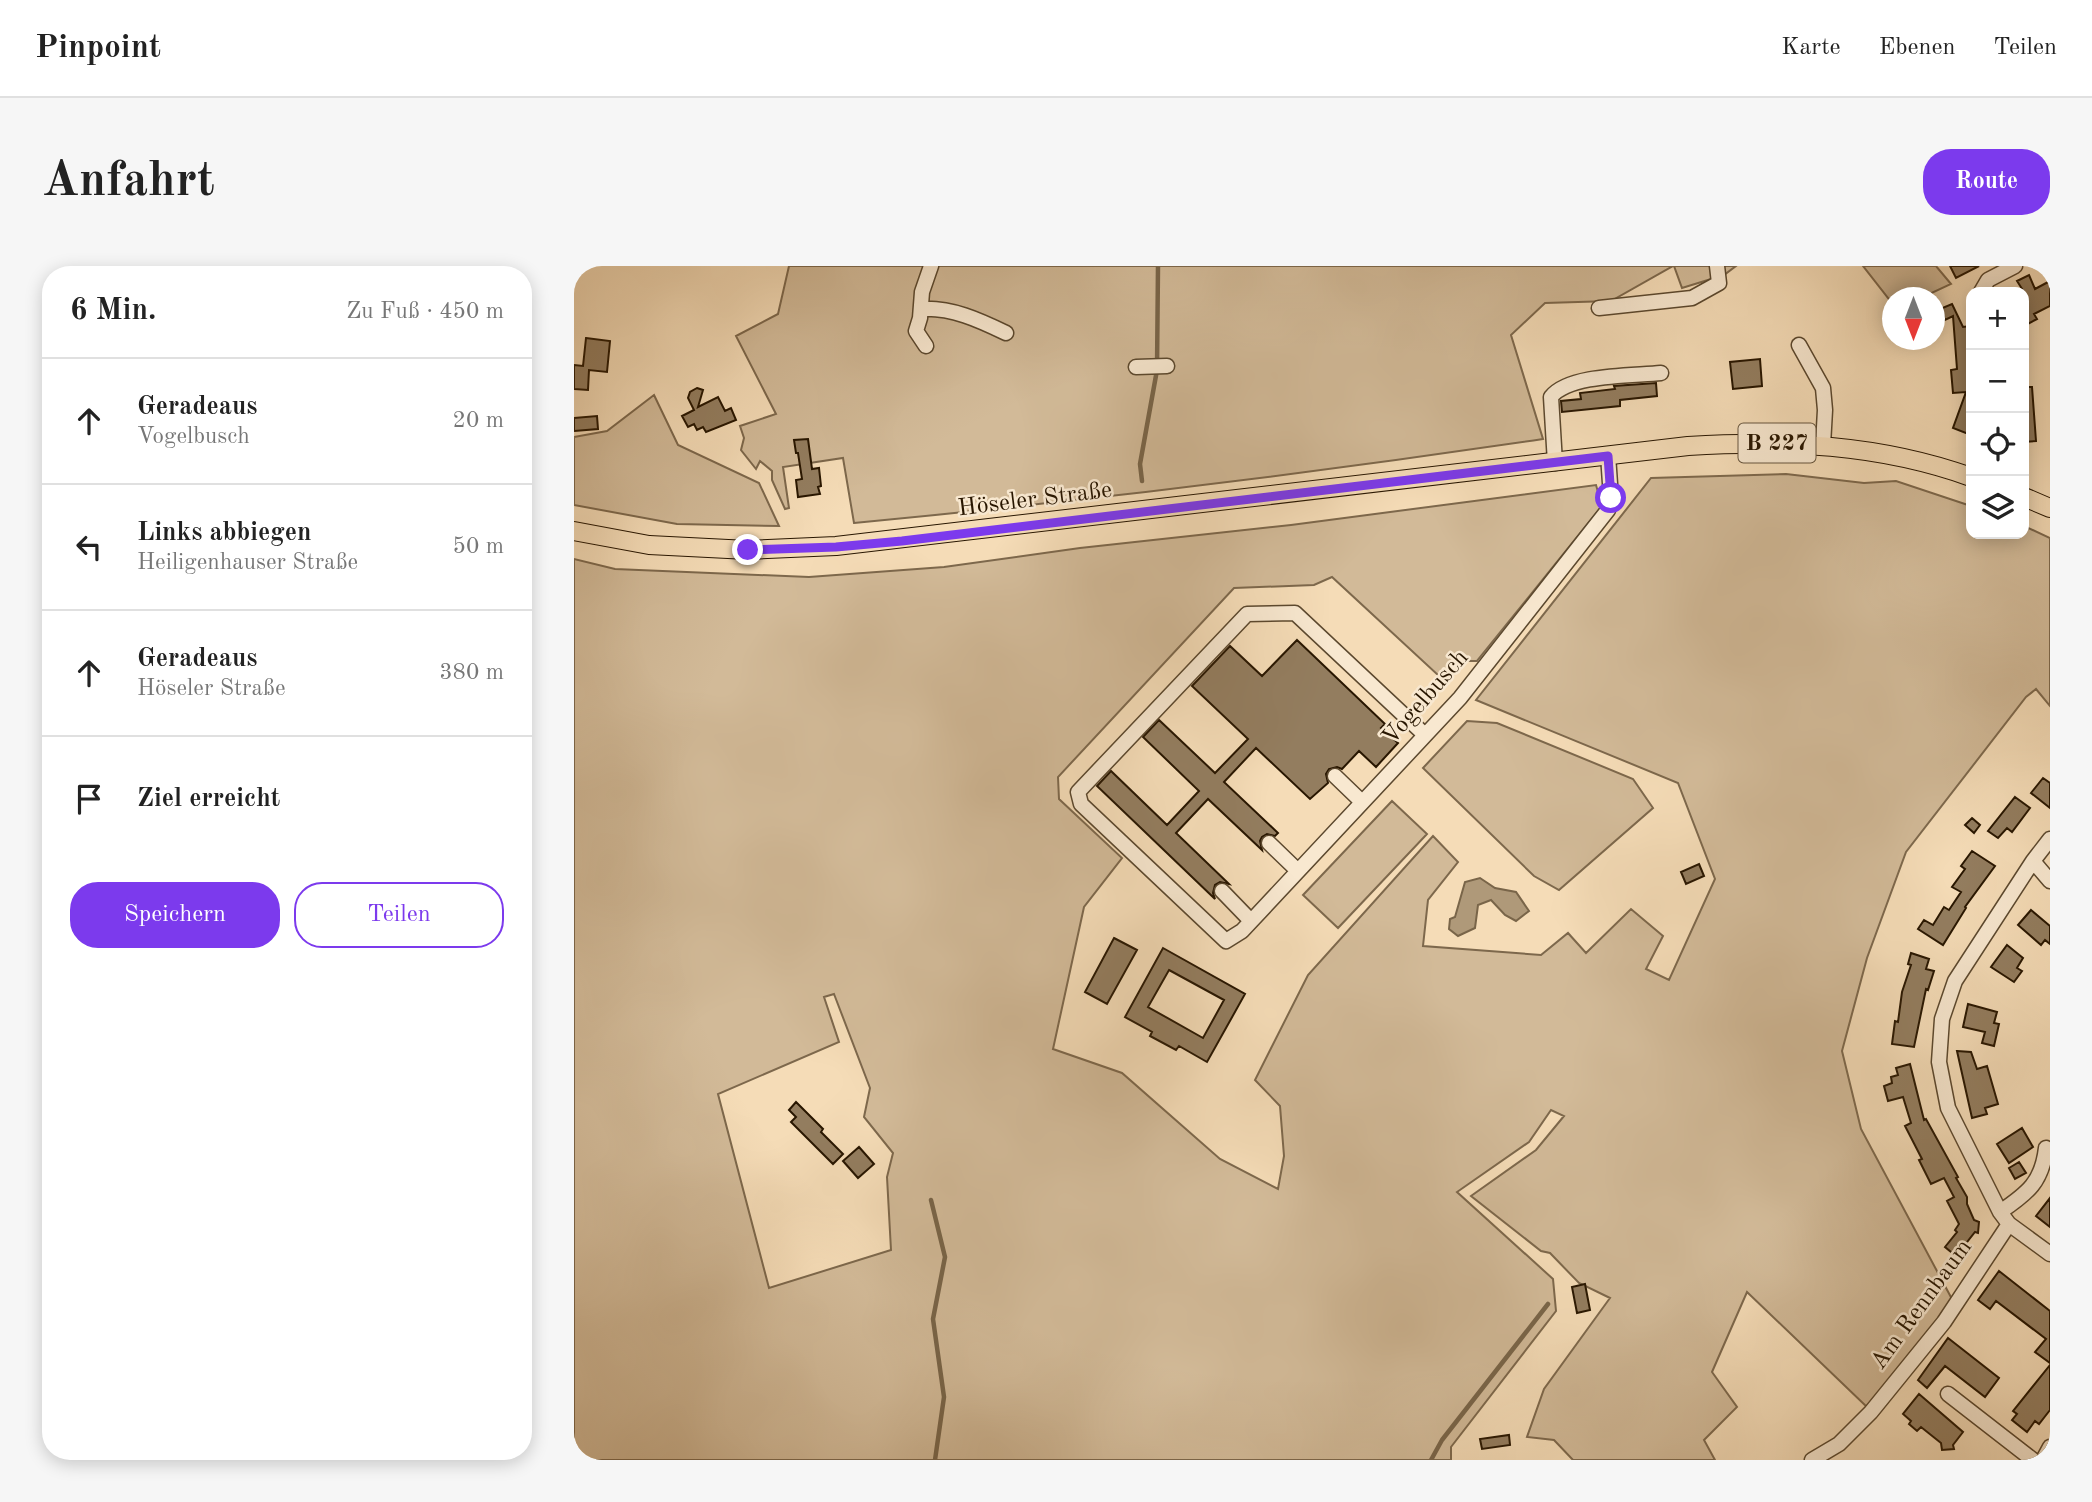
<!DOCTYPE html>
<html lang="de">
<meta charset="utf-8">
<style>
:root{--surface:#fff;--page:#f6f6f6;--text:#222;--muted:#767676;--line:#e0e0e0;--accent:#7c3aed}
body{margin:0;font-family:"Old Standard TT",serif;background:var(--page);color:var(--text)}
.controls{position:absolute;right:21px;top:21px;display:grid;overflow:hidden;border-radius:14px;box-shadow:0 4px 18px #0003}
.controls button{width:63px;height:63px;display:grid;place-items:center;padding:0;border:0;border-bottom:2px solid var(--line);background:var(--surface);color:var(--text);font:35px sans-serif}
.compass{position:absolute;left:1308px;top:21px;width:63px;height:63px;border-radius:50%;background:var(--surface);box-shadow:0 4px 18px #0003;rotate:180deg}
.stop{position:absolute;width:21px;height:21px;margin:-16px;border:5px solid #7c3aed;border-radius:50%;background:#fff}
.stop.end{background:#7c3aed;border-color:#fff;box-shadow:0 2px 7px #0008}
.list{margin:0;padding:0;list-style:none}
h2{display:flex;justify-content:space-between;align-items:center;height:91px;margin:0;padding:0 28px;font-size:30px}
h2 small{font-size:23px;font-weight:400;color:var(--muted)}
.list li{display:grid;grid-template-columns:46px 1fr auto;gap:21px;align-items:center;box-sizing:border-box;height:126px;padding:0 28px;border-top:2px solid var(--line)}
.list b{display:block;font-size:26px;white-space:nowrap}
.list p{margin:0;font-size:23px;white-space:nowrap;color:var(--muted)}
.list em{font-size:23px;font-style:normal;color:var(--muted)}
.actions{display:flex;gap:14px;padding:21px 28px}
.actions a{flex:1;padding:16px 0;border:2px solid var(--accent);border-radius:28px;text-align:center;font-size:24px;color:var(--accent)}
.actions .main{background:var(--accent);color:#fff}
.icon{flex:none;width:38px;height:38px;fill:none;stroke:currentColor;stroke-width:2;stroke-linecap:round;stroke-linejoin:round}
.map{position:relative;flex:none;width:1476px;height:1194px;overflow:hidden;border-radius:28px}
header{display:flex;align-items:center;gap:42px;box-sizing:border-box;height:98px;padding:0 35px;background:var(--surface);border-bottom:2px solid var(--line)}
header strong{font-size:33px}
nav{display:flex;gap:38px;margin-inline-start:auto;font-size:24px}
.intro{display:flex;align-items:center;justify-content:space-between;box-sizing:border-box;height:168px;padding:0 42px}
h1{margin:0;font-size:49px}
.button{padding:18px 32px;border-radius:28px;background:var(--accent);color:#fff;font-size:24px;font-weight:700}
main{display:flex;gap:42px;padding:0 42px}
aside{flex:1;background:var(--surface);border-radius:28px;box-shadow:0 4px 18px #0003}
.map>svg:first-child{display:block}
</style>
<header>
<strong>Pinpoint</strong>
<nav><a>Karte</a><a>Ebenen</a><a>Teilen</a></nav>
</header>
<div class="intro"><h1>Anfahrt</h1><a class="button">Route</a></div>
<main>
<aside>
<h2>6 Min.<small>Zu Fuß · 450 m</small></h2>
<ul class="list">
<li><svg class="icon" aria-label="ahead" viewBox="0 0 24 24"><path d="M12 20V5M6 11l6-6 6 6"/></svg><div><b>Geradeaus</b><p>Vogelbusch</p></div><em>20 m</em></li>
<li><svg class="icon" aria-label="left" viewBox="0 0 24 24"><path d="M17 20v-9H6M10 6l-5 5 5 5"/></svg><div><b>Links abbiegen</b><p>Heiligenhauser Straße</p></div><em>50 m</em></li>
<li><svg class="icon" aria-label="ahead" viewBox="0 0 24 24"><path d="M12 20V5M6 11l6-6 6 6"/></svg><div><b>Geradeaus</b><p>Höseler Straße</p></div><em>380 m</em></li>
<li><svg class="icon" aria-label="arrive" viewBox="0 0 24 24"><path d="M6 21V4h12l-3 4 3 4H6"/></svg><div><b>Ziel erreicht</b></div></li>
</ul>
<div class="actions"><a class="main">Speichern</a><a>Teilen</a></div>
</aside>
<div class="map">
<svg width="1476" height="1194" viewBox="0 0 1476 1194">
<rect width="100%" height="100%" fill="#f5dcb7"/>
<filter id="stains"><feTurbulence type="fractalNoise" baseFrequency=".00286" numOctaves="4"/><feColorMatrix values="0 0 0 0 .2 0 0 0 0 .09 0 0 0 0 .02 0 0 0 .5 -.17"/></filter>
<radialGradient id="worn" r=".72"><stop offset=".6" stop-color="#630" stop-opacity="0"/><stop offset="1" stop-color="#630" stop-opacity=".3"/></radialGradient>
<path fill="#d2ba98" stroke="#7d684c" stroke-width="2" fill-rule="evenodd" d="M215,0h884l-62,35 -66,2 -34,32 32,104c-229,34 -458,62 -689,84l-11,-65 -60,9 6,41 -4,1 -13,-29v-9l-12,-10 -4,8 -15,-19 3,-12 -4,-12 36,-12 -40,-78 42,-22z
M1100,0h62l-12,9 -42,13z
M1289,0h73l15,18 -28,13 -31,1v5z
M80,129l24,50 81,38 20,43 -102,-2 -103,-19v-68l33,-6z
M1212,208l78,9 32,-2 75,25v28h53v-8l26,12v168l-14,-17 -10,8 -120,155 -39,106 -25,93 19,78 92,172 -85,107 -121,-116 -35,80 25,35 -33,33 11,20h-142l-19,-20 -27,-3 17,-48 66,-91 -31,-15 -29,-30 -9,-2 -70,-55 65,-46 28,-34 -13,-6 -22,32 -72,50 96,87 3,32 -105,136v13h-877v-901l41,10 194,8 135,-10 136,-19 211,-23 305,-40 6,21 -125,155h-19l-19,15 -107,-99 -18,8 -80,3 -176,189 1,22 63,59 -38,49 -31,142 69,24 98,86 58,30 6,-33 -4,-50 -25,-26 53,-105 125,-139 25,26 -30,38 -5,46 118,9 27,-22 18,20 45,-44 32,27 -17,33 23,11 46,-101 -37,-96 -202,-83 175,-222zM260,728l36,94 -6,29 29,36 -6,24 4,73 -122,38 -51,-194 121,-52 -15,-45z
M893,455l30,2 136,56 20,29 -94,82 -25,-14 -111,-108z
M818,535l35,33 -89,94 -35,-33z"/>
<path fill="#af9979" stroke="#796549" stroke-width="2" d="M906,612l15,10 21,4 13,19 -13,10 -11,-6 -14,-15 -13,5 -3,23 -17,8 -9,-7 1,-10 5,-2 10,-35z"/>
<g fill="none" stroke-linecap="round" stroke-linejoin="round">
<path stroke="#796549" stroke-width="4.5" d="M568,215l-2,-17 17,-94 1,-104
M357,934l14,57 -12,62 11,78 -9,63
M857,1194l11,-20 106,-136"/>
</g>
<path fill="#937d5f" stroke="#281600" stroke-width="2" fill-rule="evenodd" d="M1376,0h29l-23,12z
M1455,9l6,14 15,-8v25l-16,8 3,5 -13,7v-34l-7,-11z
M1378,38l11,23 8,-1v109l-18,-7 13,-36 -13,1 -2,-23 6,-1 -4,-53 -8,4 -5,-11z
M12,72l24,3 -3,31 -18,-2 -1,20 -14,-1v-24l9,1z
M1186,93l2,27 -29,3 -3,-27z
M1082,117l1,13 -37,4v6l-58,6 -1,-11 20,-2 -1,-6 35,-4 -1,-3z
M1450,121h8l4,54 -12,1z
M123,122l6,2 -5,17 20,-10 7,14 6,-3 5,12 -30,12 -3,-5 -6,3 -3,-6 -6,3 -6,-11 12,-6 -6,-12 2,-6z
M23,150l1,13 -24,2v-13z
M234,173l4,30 7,-1 2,18 -3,1 2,7 -22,3 -2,-17 6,-1 -4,-26h-2l-2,-13z
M723,374l88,84 -4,4 17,15 -22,24 -17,-16 -17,18 -5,-2 -8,2 -3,5 2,9 -18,16 -54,-51 -32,34 54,51 -3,3 -8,-2 -5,3 -2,4 2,9 -54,-51 -32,34 53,51 -9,-2 -5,3 -2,8 2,6 -118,-113 14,-15 56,54 32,-34 -56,-54 16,-17 56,53 33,-34 -56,-53 38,-40 32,30z
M1469,512l7,5v25l-19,-15z
M1441,531l15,11 -18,24 -5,-4 -9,10 -10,-7z
M1398,552l8,7 -6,8 -9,-8z
M1398,585l23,15 -30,41 1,1 -23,37 -25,-16 6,-9 9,5 11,-18 5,3 12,-18 -9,-5 13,-18 -4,-3z
M1125,598l5,12 -18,8 -5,-12z
M1457,644l19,16v18l-5,-4 -4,5 -23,-20z
M540,672l23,12 -30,54 -22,-12z
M1433,679l16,13 -6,10 5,3 -8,11 -23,-15z
M589,682l82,46 -38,68 -28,-16 -3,4 -26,-14 2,-4 -27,-15zM595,704l55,30 -21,38 -55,-31z
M1337,687l18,6 -3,10 8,2 -6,19 -2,-1 -12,58 -22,-3 3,-23 3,1 4,-30 9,-27 -3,-1z
M1394,738l29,8 -3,11 5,1 -5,22 -12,-3 3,-11 -22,-5z
M1383,785l14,1 6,17 10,-3 11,38 -13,4 2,6 -15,4z
M1336,798l14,56 2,-1 32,58 -2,1 11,19v7l7,16 5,2 -1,11 -3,-1 -19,24 -11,-9 12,-15 -2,-2 4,-6 -12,-23 7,-4 -10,-19 -13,6 -12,-24 3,-1 -17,-33 6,-3 -8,-26 -15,4 -4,-15 8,-3 -1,-6 7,-2 -2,-7z
M222,836l27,27 -2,3 22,22 -10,10 -42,-42 5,-5 -7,-7z
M1448,862l11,19 -24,16 -12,-19z
M285,881l15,17 -16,14 -15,-17z
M1445,896l7,11 -11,6 -6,-11z
M1476,932v29l-14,-11z
M1425,1005l51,40v52l-15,-11 11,-13 -50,-38 -6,8 -12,-9z
M1011,1018l5,26 -13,3 -5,-26z
M1374,1072l51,40 -14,19 -40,-31 -18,22 -9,-8z
M1476,1099v45l-11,14 -4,-3 -8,11 -15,-12 5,-6 -4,-3z
M1345,1128l44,38 -10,13 1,4 -12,1 -1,-7 -20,-16 -4,4 -8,-7 2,-3 -8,-7z
M935,1169l1,10 -28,4 -2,-10z"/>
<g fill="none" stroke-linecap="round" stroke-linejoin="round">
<defs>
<path id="minor" d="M1407,26l7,-12 27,-14
M1025,42l93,-10 27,-15 -2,-17
M347,43c30,-2 58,11 85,24
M1225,79l24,43 2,22 -2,35
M352,80l-10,-15 4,-13 2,-26 9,-26
M562,101l31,-1
M981,197l-4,-66c18,-23 81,-21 110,-24
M851,469l-130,-122 -48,1 -169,178 3,12 145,137 16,-10 218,-233 148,-188 3,-12 -3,-43
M761,510l27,26
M1476,573l-17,22 -78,120 -13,38 -3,43 9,46 52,104 9,12 41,30
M695,577l29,28
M1459,595l17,20
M648,625l29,30
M1426,946c28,-19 42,-30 46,-64
M1374,1128l85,66
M1238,1194l27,-16 32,-32 73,-90 65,-98
M1469,1194l7,-13"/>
<path id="major" d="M1450,231l26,11
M0,265l75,14 99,5 88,-4 852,-100c96,-6 191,-2 283,31"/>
</defs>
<use href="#minor" stroke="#5b482e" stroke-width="17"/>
<use href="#major" stroke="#281600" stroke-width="20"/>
<use href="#minor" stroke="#f8e8d0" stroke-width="14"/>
<use href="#major" stroke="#f5dcb7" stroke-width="18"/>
</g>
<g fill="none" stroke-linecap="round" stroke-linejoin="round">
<path stroke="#7c3aed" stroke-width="9" d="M174,284l88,-3 66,-6 706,-85 3,42"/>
</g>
<g text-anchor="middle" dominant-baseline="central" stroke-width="5" stroke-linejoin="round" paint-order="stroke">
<rect fill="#f8e8d0" stroke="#66553e" stroke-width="2" x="1164.5" y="157.5" width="77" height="39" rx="5"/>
<g font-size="23" font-weight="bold" fill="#281600">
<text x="1203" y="177">B 227</text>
</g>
<g font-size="24" fill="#281600" stroke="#f8e8d0">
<text transform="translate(461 234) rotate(-7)">Höseler Straße</text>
<text transform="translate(852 432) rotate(-49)">Vogelbusch</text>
<text transform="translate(1348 1039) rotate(-54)">Am Rennbaum</text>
</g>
</g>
<rect width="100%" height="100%" filter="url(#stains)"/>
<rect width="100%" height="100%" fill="url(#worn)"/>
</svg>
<div class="controls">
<button>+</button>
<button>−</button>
<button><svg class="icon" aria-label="locate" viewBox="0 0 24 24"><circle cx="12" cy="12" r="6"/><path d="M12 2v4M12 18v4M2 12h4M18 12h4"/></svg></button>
<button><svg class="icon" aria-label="layers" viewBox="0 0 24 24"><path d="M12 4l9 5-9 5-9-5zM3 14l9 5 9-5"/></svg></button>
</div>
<svg class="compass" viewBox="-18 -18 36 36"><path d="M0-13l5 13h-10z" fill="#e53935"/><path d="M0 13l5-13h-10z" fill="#767676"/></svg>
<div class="stop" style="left:1037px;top:232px"></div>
<div class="stop end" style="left:174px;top:284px"></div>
</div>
</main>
